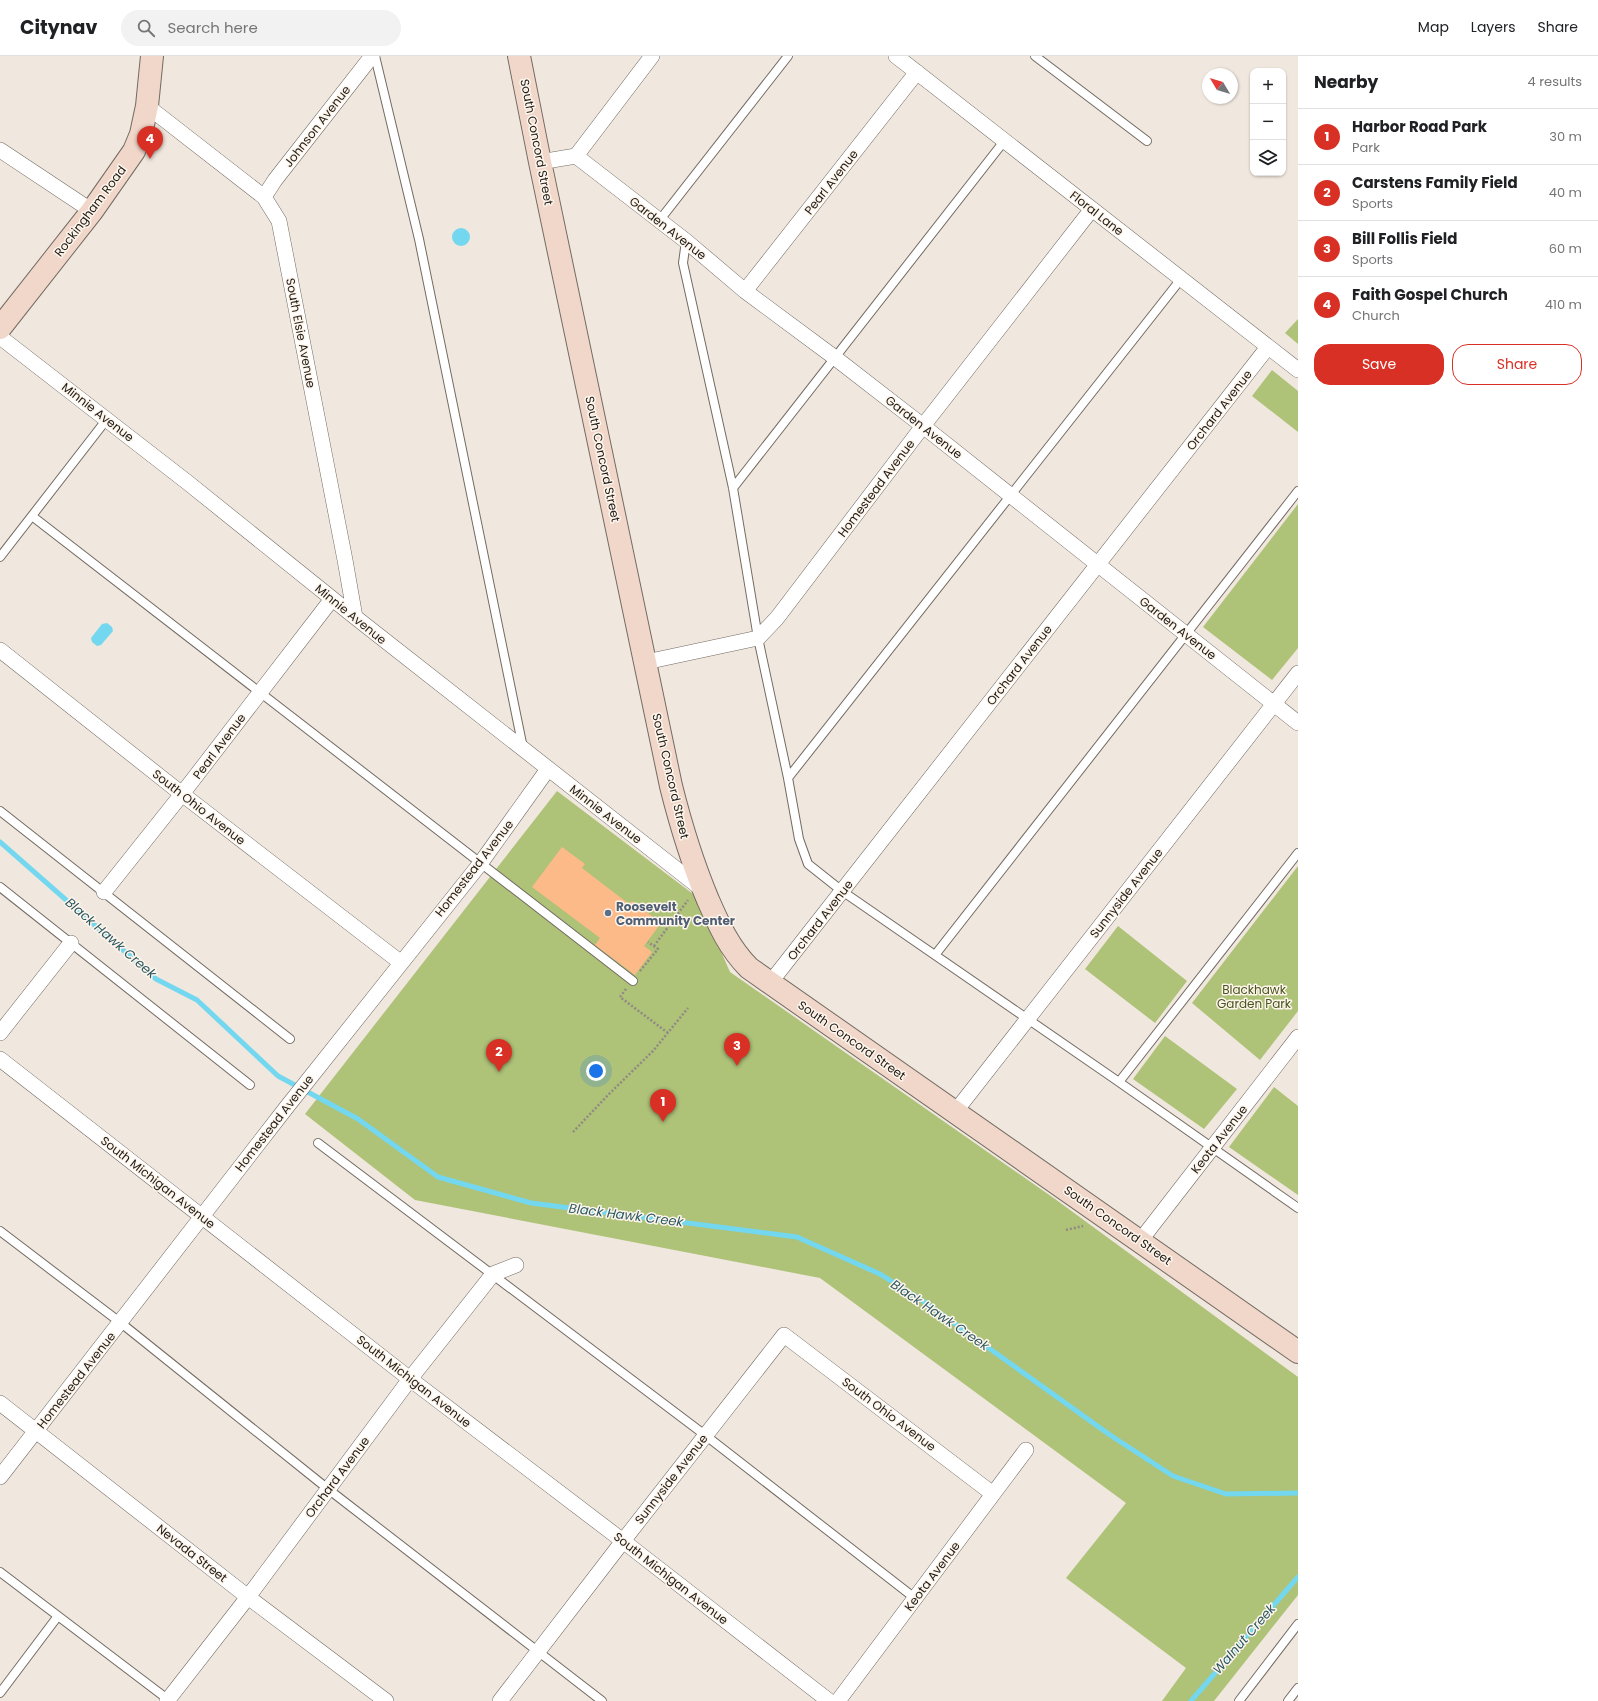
<!DOCTYPE html>
<meta charset="utf-8">
<style>
:root{--surface:#fff;--page:#f2f2f2;--text:#202124;--muted:#757577;--line:#e0e0e0;--accent:#d93025}
body{margin:0;font-family:Poppins,sans-serif;background:var(--page);color:var(--text)}
.controls{position:absolute;right:12px;top:12px;display:grid;overflow:hidden;border-radius:8px;box-shadow:0 1px 3px #0004}
.controls button{width:36px;height:36px;display:grid;place-items:center;padding:0;border:0;border-bottom:1px solid var(--line);background:var(--surface);color:var(--text);font:20px sans-serif}
.compass{position:absolute;left:1202px;top:12px;width:36px;height:36px;border-radius:50%;background:var(--surface);box-shadow:0 1px 3px #0004;rotate:308deg}
.you{position:absolute;left:596px;top:1015px;width:14px;height:14px;margin:-10px;border:3px solid #fff;border-radius:50%;background:#1a73e8;box-shadow:0 0 0 6px #1a73e833}
.badge{display:grid;place-items:center;width:26px;height:26px;border-radius:50%;background:var(--accent);color:#fff;font-size:13px;font-weight:700}
.pin{position:absolute;translate:-50% -33px;filter:drop-shadow(0 1px 2px #0008)}
.pin::after{content:'';position:absolute;top:21px;width:14px;height:12px;background:inherit;clip-path:polygon(0 0,100% 0,50% 100%)}
.list{margin:0;padding:0;list-style:none}
h2{display:flex;justify-content:space-between;align-items:center;height:52px;margin:0;padding:0 16px;font-size:17px}
h2 small{font-size:13px;font-weight:400;color:var(--muted)}
.list li{display:grid;grid-template-columns:26px 1fr auto;gap:12px;align-items:center;box-sizing:border-box;height:56px;padding:0 16px;border-top:1px solid var(--line)}
.list b{display:block;font-size:15px;white-space:nowrap}
.list p{margin:0;font-size:13px;white-space:nowrap;color:var(--muted)}
.list em{font-size:13px;font-style:normal;color:var(--muted)}
.actions{display:flex;gap:8px;padding:12px 16px}
.actions a{flex:1;padding:9px 0;border:1px solid var(--accent);border-radius:16px;text-align:center;font-size:14px;color:var(--accent)}
.actions .main{background:var(--accent);color:#fff}
.icon{flex:none;width:22px;height:22px;fill:none;stroke:currentColor;stroke-width:2;stroke-linecap:round;stroke-linejoin:round}
.map{position:relative;flex:none;width:1298px;height:1645px;overflow:hidden}
header{display:flex;align-items:center;gap:24px;box-sizing:border-box;height:56px;padding:0 20px;background:var(--surface);border-bottom:1px solid var(--line)}
header strong{font-size:19px}
nav{display:flex;gap:22px;margin-inline-start:auto;font-size:14px}
.search{width:280px;height:36px;background:var(--page);display:flex;align-items:center;gap:10px;box-sizing:border-box;padding:0 14px;border-radius:22px;color:var(--muted);font-size:15px}
main{display:flex}
aside{flex:1;background:var(--surface)}
.map>svg:first-child{display:block}
</style>
<header>
<strong>Citynav</strong>
<div class="search"><svg class="icon" aria-label="search" viewBox="0 0 24 24"><circle cx="10" cy="10" r="6"/><path d="M15 15l6 6"/></svg>Search here</div>
<nav><a>Map</a><a>Layers</a><a>Share</a></nav>
</header>
<main>
<div class="map">
<svg width="1298" height="1645" viewBox="0 0 1298 1645">
<rect width="100%" height="100%" fill="#f0e7de"/>
<path fill="#aec278" d="M1298,263v25l-13,-11z
M1272,314l26,21v41l-46,-36z
M1298,448v144l-26,32 -69,-53z
M557,735l140,106 33,75 325,227 243,178v218l-84,106h-52l24,-33 -120,-90 60,-75 -306,-225 -405,-78 -110,-86z
M1298,810v145l-38,49 -68,-57z
M1118,870l69,55 -32,42 -70,-54z
M1165,980l72,53 -33,40 -71,-50z
M1274,1031l24,19v89l-69,-48z"/>
<path fill="#73d8ef" d="M452 181a9 9 0 1 1 18 0a9 9 0 1 1-18 0Z
M107,567l5,4 1,4 -12,14 -4,1 -5,-4 -1,-4 11,-14z"/>
<g fill="none" stroke-linecap="round" stroke-linejoin="round">
<path stroke="#73d8ef" stroke-width="5" d="M0,786l156,137 41,21 81,76 80,43 80,58 93,26 266,34 83,37 46,29 184,132 63,41 53,18 72,-1
M1191,1645l107,-124"/>
</g>
<path fill="#fcba89" d="M562,791l23,17 -3,4 47,36 3,-3 29,22 -17,23 8,6 -17,23 -40,-30 5,-7 -68,-51z"/>
<g fill="none" stroke-linecap="round" stroke-linejoin="round">
<defs>
<path id="lane" d="M375,0l44,183 104,509
M1035,0l112,85
M659,165l129,-165
M686,185l-3,22 50,225 25,150 30,140
M1181,223l-393,499 11,61 9,25 34,27 277,191 179,126
M733,432l272,-348
M32,460l601,465
M0,501l107,-138
M0,755l290,228
M0,831l250,198
M935,899l363,-464
M1119,1026l179,-229
M318,1087l387,292 211,164
M0,1175l121,92 207,166 274,212
M0,1516l170,129
M0,1637l58,-77
M1239,1645l59,-77
M1288,1645l10,-13"/>
<path id="street" d="M896,0l402,314
M147,50l117,91 15,24 66,339 10,57
M0,94l92,61
M576,100l76,-100
M540,106l36,-6 110,85 59,50 89,66 89,69 375,297
M264,141l11,-17 97,-124
M745,235l172,-219
M0,281l187,145 168,135 348,273
M0,594l182,144 218,168
M646,606l112,-24 19,-20 146,-192 169,-217
M104,836l78,-98 150,-195
M770,927l498,-636
M0,977l71,-90
M0,1003l410,320 213,162 206,160
M955,1056l343,-439
M1140,1185l158,-204
M0,1347l248,194 138,104
M0,1421l286,-369 194,-244 68,-95
M167,1645l81,-104 162,-218 83,-105 23,-9
M500,1645l123,-160 161,-206 209,159
M838,1645l188,-251"/>
<path id="secondary" d="M519,0l21,106 131,624c10,40 21,76 37,114 11,25 21,48 41,68l549,384
M0,272l92,-117 42,-60 7,-17 6,-28 5,-50"/>
</defs>
<use href="#lane" stroke="#736b63" stroke-width="10"/>
<use href="#street" stroke="#736b63" stroke-width="16"/>
<use href="#secondary" stroke="#736b63" stroke-width="24"/>
<path stroke="#908a84" stroke-width="2.5" stroke-dasharray="2 2" stroke-linecap="butt" d="M654,890l34,-46
M640,915l18,-22 -10,-7
M626,933l-6,8 48,36
M573,1076l36,-38 44,-43 35,-43
M1066,1174l17,-4"/>
<use href="#lane" stroke="#fff" stroke-width="8"/>
<use href="#street" stroke="#fff" stroke-width="15"/>
<use href="#secondary" stroke="#f1d7ca" stroke-width="22"/>
</g>
<circle fill="#5c6f8a" stroke="#fef5eb" stroke-width="1.5" cx="608" cy="857" r="4"/>
<g text-anchor="middle" dominant-baseline="central" stroke-width="3" stroke-linejoin="round" paint-order="stroke">
<g font-size="12" fill="#1d1a17" stroke="#fef5eb">
<text transform="translate(317 70) rotate(-52)">Johnson Avenue</text>
<text transform="translate(537 86) rotate(79)">South Concord Street</text>
<text transform="translate(831 126) rotate(-52)">Pearl Avenue</text>
<text transform="translate(90 155) rotate(-53)">Rockingham Road</text>
<text transform="translate(1097 157) rotate(38)">Floral Lane</text>
<text transform="translate(668 172) rotate(38)">Garden Avenue</text>
<text transform="translate(301 277) rotate(79)">South Elsie Avenue</text>
<text transform="translate(1219 354) rotate(-52)">Orchard Avenue</text>
<text transform="translate(98 356) rotate(38)">Minnie Avenue</text>
<text transform="translate(924 371) rotate(38)">Garden Avenue</text>
<text transform="translate(603 403) rotate(78)">South Concord Street</text>
<text transform="translate(876 432) rotate(-53)">Homestead Avenue</text>
<text transform="translate(351 558) rotate(39)">Minnie Avenue</text>
<text transform="translate(1178 572) rotate(38)">Garden Avenue</text>
<text transform="translate(1019 609) rotate(-52)">Orchard Avenue</text>
<text transform="translate(219 690) rotate(-53)">Pearl Avenue</text>
<text transform="translate(671 720) rotate(77)">South Concord Street</text>
<text transform="translate(199 751) rotate(38)">South Ohio Avenue</text>
<text transform="translate(606 758) rotate(38)">Minnie Avenue</text>
<text transform="translate(474 812) rotate(-52)">Homestead Avenue</text>
<text transform="translate(1126 837) rotate(-52)">Sunnyside Avenue</text>
<text transform="translate(820 864) rotate(-52)">Orchard Avenue</text>
<text transform="translate(852 984) rotate(35)">South Concord Street</text>
<text transform="translate(274 1067) rotate(-52)">Homestead Avenue</text>
<text transform="translate(1219 1083) rotate(-52)">Keota Avenue</text>
<text transform="translate(158 1126) rotate(38)">South Michigan Avenue</text>
<text transform="translate(1118 1169) rotate(35)">South Concord Street</text>
<text transform="translate(76 1324) rotate(-52)">Homestead Avenue</text>
<text transform="translate(414 1325) rotate(38)">South Michigan Avenue</text>
<text transform="translate(889 1358) rotate(37)">South Ohio Avenue</text>
<text transform="translate(337 1421) rotate(-53)">Orchard Avenue</text>
<text transform="translate(671 1423) rotate(-52)">Sunnyside Avenue</text>
<text transform="translate(192 1497) rotate(38)">Nevada Street</text>
<text transform="translate(932 1520) rotate(-53)">Keota Avenue</text>
<text transform="translate(671 1522) rotate(38)">South Michigan Avenue</text>
</g>
<g font-size="12" font-weight="bold" fill="#4e5e75" stroke="#fef5eb" text-anchor="start">
<text x="616" y="850">Roosevelt<tspan x="616" dy="14">Community Center</tspan></text>
</g>
<g font-size="12" fill="#48541f" stroke="#fef5eb">
<text x="1254" y="933">Blackhawk<tspan x="1254" dy="14">Garden Park</tspan></text>
</g>
<g font-size="13" font-style="italic" fill="#2b5862" stroke="#fef5eb">
<text transform="translate(111 882) rotate(41)">Black Hawk Creek</text>
<text transform="translate(626 1159) rotate(7)">Black Hawk Creek</text>
<text transform="translate(940 1259) rotate(34)">Black Hawk Creek</text>
<text transform="translate(1244 1583) rotate(-49)">Walnut Creek</text>
</g>
</g>
</svg>
<div class="controls">
<button>+</button>
<button>−</button>
<button><svg class="icon" aria-label="layers" viewBox="0 0 24 24"><path d="M12 4l9 5-9 5-9-5zM3 14l9 5 9-5"/></svg></button>
</div>
<svg class="compass" viewBox="-18 -18 36 36"><path d="M0-13l5 13h-10z" fill="#e53935"/><path d="M0 13l5-13h-10z" fill="#757577"/></svg>
<div class="you"></div>
<div class="pin badge" style="left:663px;top:1066px">1</div>
<div class="pin badge" style="left:499px;top:1016px">2</div>
<div class="pin badge" style="left:737px;top:1010px">3</div>
<div class="pin badge" style="left:150px;top:103px">4</div>
</div>
<aside>
<h2>Nearby<small>4 results</small></h2>
<ul class="list">
<li><span class="badge">1</span><div><b>Harbor Road Park</b><p>Park</p></div><em>30 m</em></li>
<li><span class="badge">2</span><div><b>Carstens Family Field</b><p>Sports</p></div><em>40 m</em></li>
<li><span class="badge">3</span><div><b>Bill Follis Field</b><p>Sports</p></div><em>60 m</em></li>
<li><span class="badge">4</span><div><b>Faith Gospel Church</b><p>Church</p></div><em>410 m</em></li>
</ul>
<div class="actions"><a class="main">Save</a><a>Share</a></div>
</aside>
</main>
